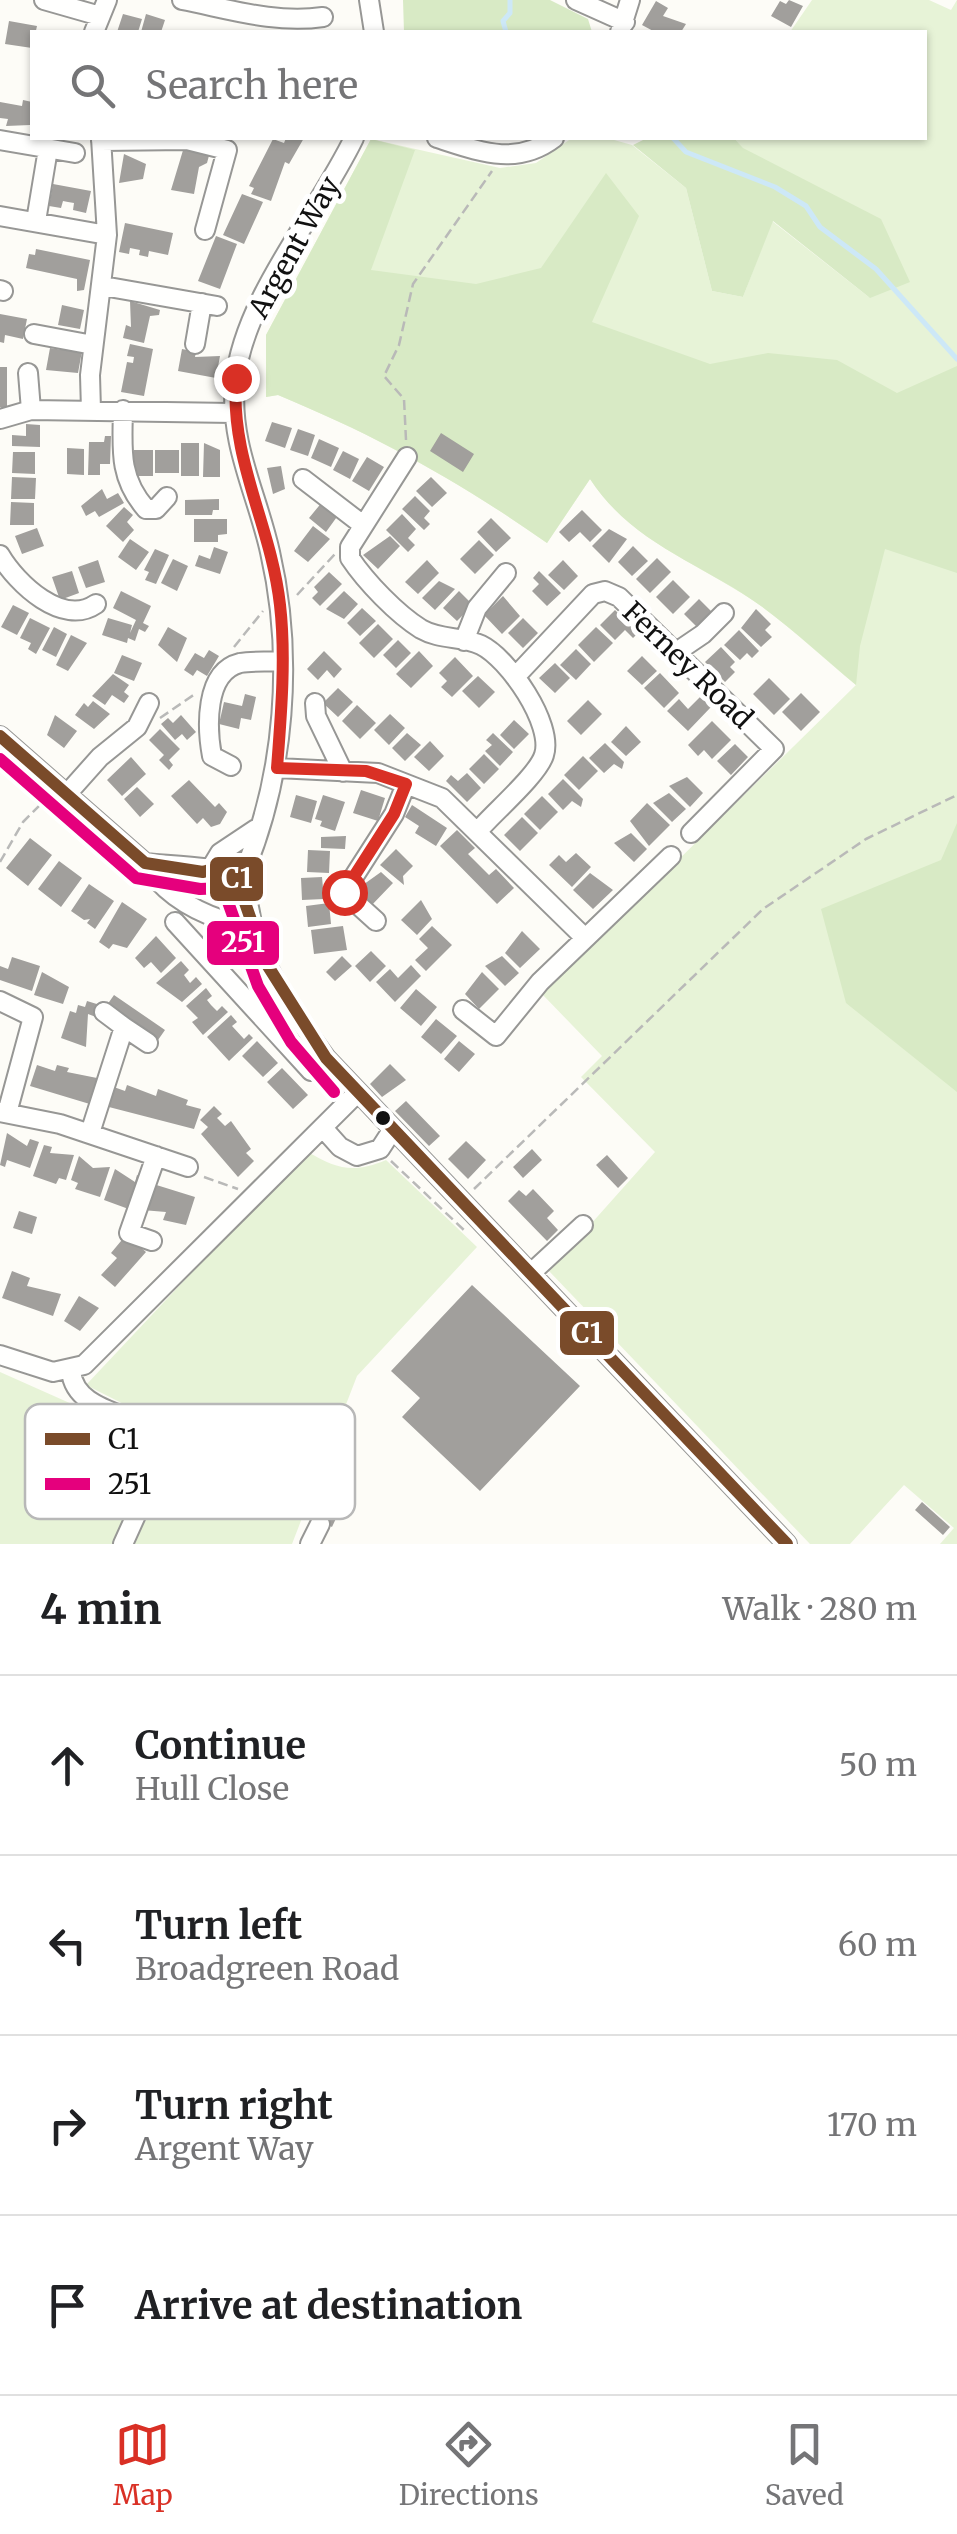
<!DOCTYPE html>
<meta charset="utf-8">
<style>
:root{--surface:#fff;--page:#f6f6f6;--text:#202124;--muted:#757577;--line:#e0e0e0;--accent:#d93025}
body{margin:0;font-family:Merriweather,serif;background:var(--page);color:var(--text)}
.stop{position:absolute;width:30px;height:30px;margin:-22px;border:8px solid #d93025;border-radius:50%;background:#fff}
.stop.end{background:#d93025;border-color:#fff;box-shadow:0 2px 10px #0008}
.list{margin:0;padding:0;list-style:none}
h2{display:flex;justify-content:space-between;align-items:center;height:130px;margin:0;padding:0 40px;font-size:42px}
h2 small{font-size:32px;font-weight:400;color:var(--muted)}
.list li{display:grid;grid-template-columns:65px 1fr auto;gap:30px;align-items:center;box-sizing:border-box;height:180px;padding:0 40px;border-top:2px solid var(--line)}
.list b{display:block;font-size:38px;white-space:nowrap}
.list p{margin:0;font-size:32px;white-space:nowrap;color:var(--muted)}
.list em{font-size:32px;font-style:normal;color:var(--muted)}
.icon{flex:none;width:55px;height:55px;fill:none;stroke:currentColor;stroke-width:2;stroke-linecap:round;stroke-linejoin:round}
.map{position:relative;flex:none;width:957px;height:1544px;overflow:hidden}
.search{position:absolute;background:var(--surface);box-shadow:0 2px 8px #0004;left:30px;right:30px;top:30px;height:110px;display:flex;align-items:center;gap:25px;box-sizing:border-box;padding:0 35px;border-radius:0px;color:var(--muted);font-size:38px}
.sheet{height:850px;background:var(--surface)}
nav{display:flex;justify-content:space-around;align-items:center;box-sizing:border-box;height:140px;border-top:2px solid var(--line);background:var(--surface);font-size:28px;color:var(--muted)}
nav a{display:grid;justify-items:center;gap:5px}
nav .on{color:var(--accent)}
.map>svg:first-child{display:block}
</style>
<div class="map">
<svg width="957" height="1544" viewBox="0 0 957 1544">
<rect width="100%" height="100%" fill="#fdfcf7"/>
<path fill="#e7f3d7" d="M812,0h117l22,10 6,-10v1544h-17l14,-16 -50,-43 -54,59h-40l-261,-273 106,-119 -74,-75 21,-21 -60,-62 314,-309c-32,-26 -62,-55 -95,-79 -59,-42 -128,-62 -171,-127l-43,64c-90,-63 -168,-106 -269,-148l-12,2v-62l105,-196 129,29 36,-5 36,-25h35l25,7 54,43 26,103 31,6 29,-76 98,77 -136,-160h190v-106h-134z
M306,1151c31,18 47,23 80,9l91,87 -120,129 -65,168h-157l43,-108 -5,-7 -87,-44z
M0,1372l155,69 3,7 -43,96h-115z"/>
<path fill="#d8eac5" d="M403,0h147l38,19 4,13h-188z
M647,138h87l9,10 138,71 29,63 -40,16 -97,-77 -30,76 -31,-6 -26,-103 -53,-43z
M371,139l44,11 -44,120 105,14 65,-16 65,-95 33,43 -47,106 118,42 58,-11 69,7 60,33 60,-27v207l-72,-24 -25,97 -4,39c-31,-26 -62,-55 -95,-79 -59,-43 -128,-61 -171,-127l-43,64c-90,-63 -168,-106 -269,-148l-12,2v-62z
M957,823v269l-111,-89 -25,-94 120,-49z"/>
<g fill="none" stroke-linecap="round" stroke-linejoin="round">
<path stroke="#cde8f7" stroke-width="5" d="M506,32l-3,-11 7,-8v-13
M673,138l13,14 89,35 31,19 14,21 56,42 81,90"/>
</g>
<path fill="#a19f9c" d="M789,0l14,6 -12,21 -20,-11 9,-15 6,3z
M656,1l12,7 -5,8 23,8 -5,8h-26l-13,-7z
M123,14l19,5 -4,13h-21z
M146,14l19,6 -4,12h-20z
M9,21l28,5 -5,22 -27,-4z
M23,100l9,2 -2,23 -24,1 2,-7 -8,-1v-16l22,4z
M286,138h18l-15,26 -4,-2 -14,39 -20,-7 3,-6 -5,-2 24,-47 11,4z
M184,147l26,5 -3,11 -8,4 -5,27 -23,-4z
M124,154l22,10 -3,15 -24,4z
M53,184l38,7 -5,22 -13,-3 1,-7 -6,-1 -5,-1 -2,7 -12,-2z
M242,194l21,8 -19,42 -21,-9z
M125,223l48,10 -5,22 -19,-4 -1,6 -9,-2 1,-5 -10,-2 -1,6 -10,-2z
M216,236l21,8 -17,45 -22,-8z
M36,249l54,11 -6,30 -7,1v-12l-51,-11 3,-14 6,1z
M130,301l30,9 -1,5 -9,1 -6,27 -21,-5 3,-13 5,2z
M62,305l22,5 -4,19 -22,-4z
M0,314l27,5 -4,20 -18,-4 -1,8 -4,-1z
M130,344l23,5 -9,47 -23,-4 6,-30 6,1 1,-6 -7,-1z
M64,347l18,4 -4,22 -32,-3 4,-22 13,2z
M182,349l14,3 -1,5 25,-1 -4,22 -38,-7z
M0,367h7v40h-7z
M272,422l20,6 -7,20 -20,-7z
M26,424l14,1v22l-28,-1v-11l14,1z
M298,429l17,6 -7,21 -18,-6z
M441,433l33,21 -11,18 -33,-21z
M105,436h6l-1,28h-10v11h-12l1,-33h15z
M319,439l20,9 -8,19 -20,-9z
M181,443h18v33h-18z
M204,443l16,7v27h-17z
M67,448l17,1v26l-17,-1z
M134,450h19v26h-19z
M155,450h24v23h-24z
M343,451l16,8 -9,20 -17,-9z
M13,452h22v22l-23,-1z
M367,457l17,10 -15,24 -17,-10z
M281,466l4,23 -12,5 -6,-26z
M12,477l24,1 -1,21h-24z
M431,477l16,16 -15,14 -16,-16z
M102,489l5,10 11,-6 6,10 -25,14 -4,-6 -9,5 -5,-10z
M415,496l15,15 -6,7 6,6 -6,6 -22,-21z
M219,499v11h-6l-1,5h-27v-15z
M323,501l16,13 -13,18 -17,-14z
M11,502l23,1v22h-24z
M124,507l9,8 -6,7 7,8 -11,12 -17,-16z
M582,510l20,20 -12,12 -10,-10 -11,10 -10,-10z
M402,514l14,15 -8,9 7,7 -7,7 -22,-22z
M491,518l20,20 -15,14 -19,-20z
M194,519h33v15l-9,1v7h-24z
M313,526l17,13 -22,23 -14,-11z
M37,528l7,18 -22,8 -7,-18z
M609,529l18,10 -18,24 -17,-17z
M390,536l10,10 -22,23 -15,-14z
M130,539l19,13 -13,18 -18,-13z
M479,540l15,15 -19,19 -15,-15z
M633,546l15,15 -16,15 -14,-14z
M214,547l14,5 -8,22 -25,-8 4,-11 11,4z
M155,549l14,6 -13,29 -11,-4 4,-8 -5,-2z
M657,558l14,14 -21,21 -14,-14z
M173,559l15,7 -11,25 -16,-8z
M98,560l7,22 -19,6 -8,-21z
M427,560l12,13 -21,21 -13,-12z
M563,560l15,16 -14,14 -16,-15z
M72,571l7,22 -19,7 -8,-23z
M539,571l22,22 -14,13 -15,-15 7,-7 -6,-6z
M329,572l13,12 -22,22 -8,-8 6,-6 -4,-5z
M673,580l17,17 -17,17 -17,-17z
M439,581l16,8 -20,21 -13,-12z
M121,591l30,15 -8,17 6,3 -4,6 -6,-3 -4,12 -7,-3 -1,5 -25,-8 6,-17 24,7 -2,8 6,-13 -23,-12z
M344,591l14,13 -14,15 -18,-10z
M459,591l14,14 -16,16 -14,-13z
M503,596l17,20 -18,18 -18,-19z
M699,599l14,14 -15,15 -14,-14z
M13,605l16,8 -12,22 -16,-8z
M362,608l14,13 -16,15 -13,-13z
M756,609l15,15 -6,6 7,7 -11,10 -20,-19z
M615,610l23,23 -5,5 -8,-8 -10,10 -15,-15z
M30,618l20,10 -14,26 -8,-5 3,-6 -11,-5z
M523,618l15,15 -15,15 -15,-15z
M378,624l15,15 -19,19 -15,-15z
M54,627l13,7 -11,23 -14,-7z
M168,627l19,11 -10,24 -19,-17z
M596,627l17,16 -19,19 -16,-17z
M739,630l20,21 -7,7 -5,-5 -7,7 -16,-15z
M71,635l16,8 -19,28 -12,-6z
M398,640l13,13 -15,15 -13,-13z
M721,647l14,15 -5,5 5,5 -10,10 -20,-20z
M576,649l15,15 -15,16 -16,-15z
M209,650l10,6 -12,20 -10,-6 -4,6 -9,-6 11,-17 9,5z
M324,651l18,18 -8,9 -7,-8 -9,10 -11,-11z
M419,651l14,15 -22,22 -15,-14z
M122,655l20,8 -8,18 -20,-8z
M642,656l15,15 -15,14 -15,-14z
M455,657l18,19 -21,21 -11,-10 6,-6 -8,-8z
M555,663l15,15 -15,15 -16,-15z
M660,673l19,20 -15,15 -20,-20z
M113,674l16,11 -5,7 5,4 -5,7 -12,-8 -7,10 -13,-9z
M478,676l17,16 -16,16 -17,-17z
M769,678l21,21 -16,16 -21,-21z
M338,688l15,14 -15,15 -15,-14z
M801,693l19,19 -19,19 -19,-19z
M245,694l11,3 -5,23 -10,-2 -2,11 -20,-5 5,-22 18,4z
M701,696l10,11 -23,24 -21,-20 12,-12 9,10z
M588,700l14,14 -21,21 -14,-14z
M93,701l17,13 -16,15 -19,-14 9,-12 4,4z
M357,705l19,18 -16,16 -18,-18z
M390,714l15,14 -16,17 -15,-15z
M55,715l22,16 -13,17 -17,-13z
M181,715l15,17 -9,8 -5,-6 -7,6 -14,-16 7,-6 5,5z
M514,720l15,14 -15,15 -14,-14z
M712,721l19,19 -19,19 -8,-9 -6,6 -10,-11z
M626,726l15,16 -15,14 -15,-14z
M160,729l20,20 -11,11 4,5 -4,5 -10,-10 5,-5 -15,-15z
M407,733l14,12 -16,16 -13,-13z
M493,733l20,19 -13,14 -15,-15 7,-6 -6,-5z
M430,741l14,15 -15,15 -15,-14z
M605,743l19,19 -2,7 -8,-5 -10,9 -15,-15z
M735,744l13,13 -17,18 -14,-14z
M484,754l15,15 -15,15 -15,-15z
M583,756l15,15 -19,19 -15,-15z
M131,757l15,17 -24,22 -15,-16z
M467,773l14,15 -14,14 -21,-21 5,-6 7,6z
M687,777l16,16 -13,14 -21,-21z
M563,779l20,20 -2,8 -9,-6 -9,9 -15,-16z
M189,780l26,27 4,-4 8,9 -7,12 -9,3 -8,-9 -6,6 -26,-28z
M137,787l17,17 -14,13 -16,-18z
M361,790l24,8 -7,23 -25,-8z
M669,793l17,16 -14,13 -19,-19z
M296,795l21,6 -6,22 -21,-6z
M323,795l22,7 -10,29 -15,-5 2,-5 -7,-2z
M542,796l16,16 -18,18 -16,-16z
M647,803l23,22 -21,21 -19,-25z
M412,805l35,23 -11,18 -21,-13 4,-7 -14,-9z
M522,817l16,16 -18,18 -16,-16z
M457,830l18,18 -7,6 21,21 7,-6 18,19 -17,16 -57,-58z
M631,833l16,16 -13,13 -20,-19z
M346,836l-1,13 -24,-1v-11z
M30,838l22,17 -24,31 -22,-18z
M396,849l17,17 -10,10 1,9 -24,-20z
M308,850l22,1 -1,22 -22,-1z
M576,853l15,14 -19,20 -23,-22 10,-10 7,7z
M59,861l23,17 -21,29 -23,-18z
M381,872l12,11 -24,25 -16,-16z
M590,873l23,17 -20,19 -20,-19z
M322,877l2,22 -22,1 -1,-22z
M89,884l25,17 -19,28 -8,-6 3,-4 -6,1 -13,-9z
M421,900l11,19 -15,16 -16,-15z
M122,902l25,17 -20,29 -14,-4 -4,5 -10,-7z
M329,903l2,21 -23,3 -2,-21z
M343,926l4,24 -33,4 -3,-24z
M432,926l20,19 -26,26 -11,-11 13,-12 -9,-9z
M522,931l18,18 -20,19 -15,-15z
M156,936l20,22 -15,15 -10,-11 -7,6 -9,-10z
M371,951l15,15 -16,16 -15,-16z
M342,956l10,10 -17,15 -9,-9z
M502,956l17,17 -14,13 -20,-20z
M12,957l28,9 -8,25 -32,-11v-14l8,3z
M181,961l8,9 -5,5 6,8 6,-6 6,7 -20,18 -26,-19z
M411,965l10,11 -26,26 -19,-20 14,-13 8,9z
M42,972l27,15 -6,17 -29,-9z
M482,972l17,17 -20,20 -14,-15z
M206,988l6,8 -5,4 4,5 6,6 5,-5 6,6 -25,23 -11,-13 6,-4 -12,-12z
M416,989l21,18 -16,19 -21,-18z
M114,995l51,35 -7,10 -51,-35z
M87,1001l13,4 -4,12 -8,-3 -2,33 -25,-9 9,-27 6,2 2,-8 7,2z
M231,1015l6,7 -5,4 12,13 5,-5 4,4 -24,23 -22,-24z
M436,1019l21,17 -16,18 -20,-17z
M257,1041l21,22 -15,14 -21,-21z
M459,1041l16,13 -16,18 -15,-13z
M390,1064l16,16 -24,17 -12,-13z
M37,1065l18,6 2,-6 12,3 -2,4 35,7 -9,26 -63,-19z
M282,1068l26,27 -15,14 -26,-27z
M127,1085l29,11 2,-7 30,11 -2,5 15,4 -7,20 -89,-23 6,-20 14,5z
M406,1101l34,35 -11,10 -34,-35z
M214,1106l8,8 -5,4 8,8 6,-5 20,28 -5,4 8,8 -16,16 -37,-43 7,-7 -8,-7z
M7,1133l20,13 3,-7 9,3 -9,26 -23,-8 -2,7 -5,-2z
M466,1141l20,19 -18,19 -20,-20z
M44,1145l8,2 -2,6 24,2 -8,25 -7,-2 -3,6 -23,-8z
M532,1149l10,11 -19,18 -10,-11z
M607,1155l21,23 -10,10 -22,-23z
M79,1156l14,12 17,-1 -10,30 -25,-8 3,-6 -7,-3z
M115,1169l20,13 2,-7 8,3 -11,33 -30,-11z
M150,1183l45,14 -9,28 -23,-5 3,-8 -24,-2z
M533,1189l21,22 -7,7 11,12 -11,11 -39,-40 11,-11 7,6z
M19,1211l18,6 -5,17 -19,-6z
M126,1235l20,17 -31,35 -14,-12 16,-17 -6,-5z
M12,1271l18,7 -3,8 34,8 -8,22 -51,-18z
M472,1285l108,101 -100,105 -78,-74 18,-19 -29,-27z
M79,1296l20,12 -19,23 -16,-10z
M325,1487l21,10 -14,30 -22,-11z
M922,1502l28,25 -7,8 -28,-25z"/>
<g fill="none" stroke-linecap="round" stroke-linejoin="round">
<defs>
<path id="minor" d="M44,0l56,16
M182,0c47,9 93,24 141,17
M369,0l5,32
M576,0l49,22
M94,32l13,-32
M620,32l10,-32
M437,138c41,13 79,29 117,0
M0,140l75,13
M101,141l86,-1 40,10 -22,80
M0,216l107,19
M36,221l12,-72
M103,286l114,20
M0,290l3,1
M34,334l59,11
M195,344l7,-41
M28,373l3,37
M91,410l-1,-35 17,-140 -6,-97
M123,410c-1,40 -4,68 23,99h10l11,-12
M0,419l31,-9 202,3
M407,457l-57,90v11c16,24 47,56 71,71 19,11 41,7 60,16 27,13 73,79 63,110 -6,20 -51,58 -66,76
M303,479l60,46
M0,555c17,29 63,72 96,49
M464,641l13,-33 29,-35
M675,653l28,-19 21,-21
M516,676l77,-82 12,-3 14,6 155,152 -83,84
M315,703l1,13 27,56
M0,736l145,127c17,29 48,47 77,57 12,4 23,17 34,23
M231,766l-19,-10c-5,-27 -8,-84 28,-93 12,-2 28,-1 40,-2
M277,768l101,5 64,25 142,139
M67,794l33,-37 37,-30 12,-24
M145,863c17,2 81,5 90,11 17,20 14,52 24,74 18,41 41,75 67,110l461,486
M211,868l9,-15 36,-24
M243,888l1,-16c41,-97 50,-216 26,-320 -13,-59 -41,-108 -35,-170 8,-83 83,-169 119,-244
M376,921l-32,-29 50,-78 12,-30
M175,922l136,149
M0,1001l33,16 -26,96
M463,1010l33,26 44,-54 131,-126
M124,1027l24,16
M0,1112l60,12 128,43
M323,1128l17,19 17,9 23,-7 13,-20
M90,1133l34,-106 -20,-15
M152,1241l-23,-8 27,-77
M531,1273l52,-48
M0,1355l53,17 31,-7 274,-273
M71,1371c4,44 70,41 94,69v11l-42,93
M310,1544l10,-20"/>
</defs>
<use href="#minor" stroke="#979795" stroke-width="22"/>
<path stroke="#b9b9b8" stroke-width="2.5" stroke-dasharray="10 5" stroke-linecap="butt" d="M406,440l-2,-41 -20,-23 15,-31 14,-61 79,-113
M297,595l38,-41
M234,647l29,-36
M160,718l35,-24
M0,862l23,-40 24,-24
M391,1161l74,70
M204,1177l34,12
M474,1189l289,-280 103,-70 91,-44"/>
<use href="#minor" stroke="#fffffe" stroke-width="18"/>
<defs>
<path id="bus-1" d="M0,736l145,127 58,9 16,-5 16,7 31,89 60,95 461,486"/>
<path id="bus-2" d="M0,759l136,119 64,11 23,-1 35,98 33,56 43,50"/>
</defs>
<use href="#bus-1" stroke="#fff" stroke-width="20"/>
<use href="#bus-2" stroke="#fff" stroke-width="20"/>
<use href="#bus-1" stroke="#7a4b2a" stroke-width="12"/>
<use href="#bus-2" stroke="#e5007d" stroke-width="12"/>
</g>
<g fill="none" stroke-linecap="round" stroke-linejoin="round">
<path stroke="#d93025" stroke-width="12" d="M236,378c-6,83 35,146 44,227 6,52 1,111 -3,163l89,3 40,13 -12,30 -50,78"/>
</g>
<circle fill="#111" stroke="#fff" stroke-width="4" cx="383" cy="1118" r="9"/>
<g text-anchor="middle" dominant-baseline="central" stroke-width="10" stroke-linejoin="round" paint-order="stroke">
<g font-size="28" fill="#111" stroke="#fff">
<text transform="translate(294 247) rotate(-61)">Argent Way</text>
<text transform="translate(688 665) rotate(44)">Ferney Road</text>
</g>
</g>
<rect x="25" y="1404" width="330" height="115" rx="15" fill="#fff" stroke="#b8b8b8" stroke-width="2.5"/>
<rect x="45" y="1433" width="45" height="12" fill="#7a4b2a"/>
<rect x="45" y="1478" width="45" height="12" fill="#e5007d"/>
<g font-size="28" fill="#111">
<text x="108" y="1449">C1</text>
<text x="108" y="1494">251</text>
</g>
<g stroke="#fff" stroke-width="4">
<rect x="208" y="855" width="57" height="48" rx="10" fill="#7a4b2a"/>
<rect x="205" y="919" width="76" height="48" rx="10" fill="#e5007d"/>
<rect x="558" y="1309" width="58" height="48" rx="10" fill="#7a4b2a"/>
</g>
<g font-size="28" text-anchor="middle" font-weight="bold" fill="#fff">
<text x="237" y="888">C1</text>
<text x="243" y="952">251</text>
<text x="587" y="1343">C1</text>
</g>
</svg>
<div class="stop" style="left:344px;top:892px"></div>
<div class="stop end" style="left:236px;top:378px"></div>
<div class="search"><svg class="icon" aria-label="search" viewBox="0 0 24 24"><circle cx="10" cy="10" r="6"/><path d="M15 15l6 6"/></svg>Search here</div>
</div>
<section class="sheet">
<h2>4 min<small>Walk · 280 m</small></h2>
<ul class="list">
<li><svg class="icon" aria-label="ahead" viewBox="0 0 24 24"><path d="M12 20V5M6 11l6-6 6 6"/></svg><div><b>Continue</b><p>Hull Close</p></div><em>50 m</em></li>
<li><svg class="icon" aria-label="left" viewBox="0 0 24 24"><path d="M17 20v-9H6M10 6l-5 5 5 5"/></svg><div><b>Turn left</b><p>Broadgreen Road</p></div><em>60 m</em></li>
<li><svg class="icon" aria-label="right" viewBox="0 0 24 24"><path d="M7 20v-9h11M14 6l5 5-5 5"/></svg><div><b>Turn right</b><p>Argent Way</p></div><em>170 m</em></li>
<li><svg class="icon" aria-label="arrive" viewBox="0 0 24 24"><path d="M6 21V4h12l-3 4 3 4H6"/></svg><div><b>Arrive at destination</b></div></li>
</ul>
</section>
<nav>
<a class="on"><svg class="icon" aria-label="map" viewBox="0 0 24 24"><path d="M3 6l6-2 6 2 6-2v14l-6 2-6-2-6 2zM9 4v14M15 6v14"/></svg>Map</a>
<a><svg class="icon" aria-label="directions" viewBox="0 0 24 24"><path d="M12 3l9 9-9 9-9-9zM9 14v-3h6M13 9l2 2-2 2"/></svg>Directions</a>
<a><svg class="icon" aria-label="saved" viewBox="0 0 24 24"><path d="M7 4h10v16l-5-4-5 4z"/></svg>Saved</a>
</nav>
